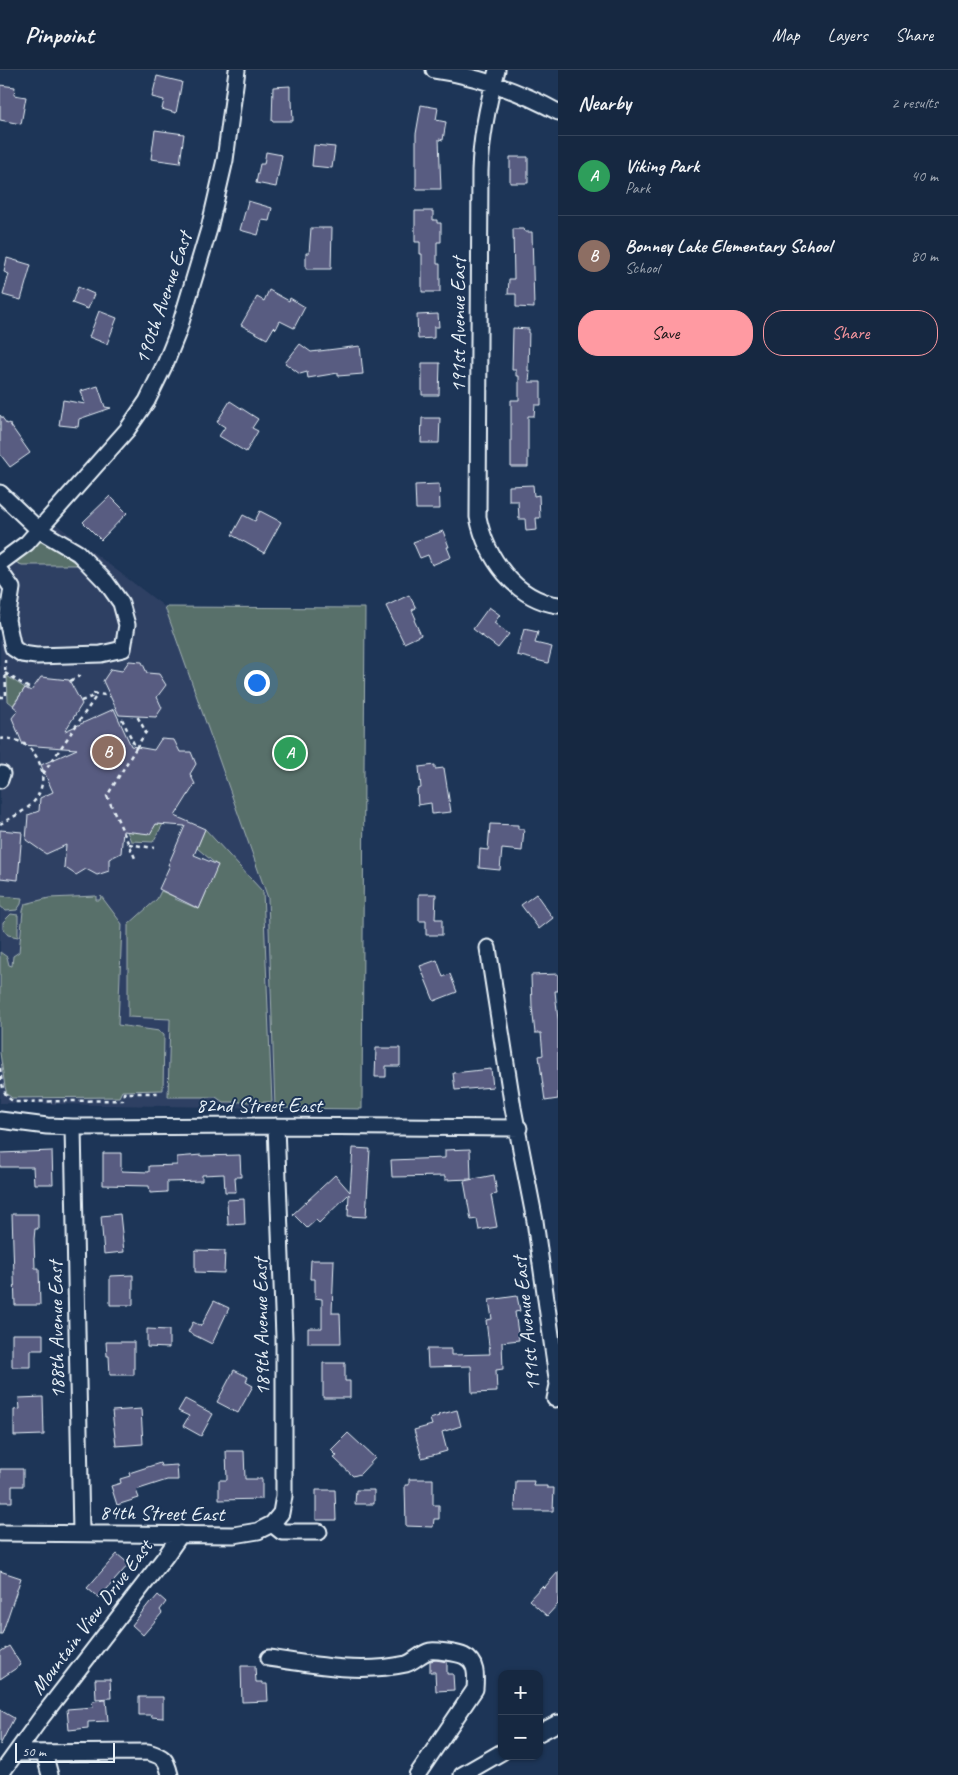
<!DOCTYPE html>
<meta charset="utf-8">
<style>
:root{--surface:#162841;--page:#1f3048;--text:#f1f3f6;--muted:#9ea6b1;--line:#35445a;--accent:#ff9aa2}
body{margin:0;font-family:Caveat,sans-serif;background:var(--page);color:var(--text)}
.controls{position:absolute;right:15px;bottom:15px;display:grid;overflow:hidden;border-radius:10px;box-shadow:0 1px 4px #0004}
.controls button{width:45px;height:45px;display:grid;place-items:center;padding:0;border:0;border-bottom:1px solid var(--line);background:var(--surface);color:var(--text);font:25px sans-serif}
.scale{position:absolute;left:15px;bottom:12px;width:100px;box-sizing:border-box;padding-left:5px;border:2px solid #e8f1f8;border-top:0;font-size:14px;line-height:18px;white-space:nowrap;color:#e8f1f8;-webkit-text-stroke:4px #1d3557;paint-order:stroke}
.you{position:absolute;left:256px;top:612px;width:18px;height:18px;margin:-12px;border:4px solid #fff;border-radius:50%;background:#1a73e8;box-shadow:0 0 0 8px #1a73e833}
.badge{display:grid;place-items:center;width:32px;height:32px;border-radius:50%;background:var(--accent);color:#fff;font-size:16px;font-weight:700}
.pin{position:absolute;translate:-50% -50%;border:2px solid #fff;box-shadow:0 1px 5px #0006}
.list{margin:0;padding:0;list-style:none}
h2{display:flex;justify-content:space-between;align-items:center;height:65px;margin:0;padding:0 20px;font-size:21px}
h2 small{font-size:16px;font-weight:400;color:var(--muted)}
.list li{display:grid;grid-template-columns:32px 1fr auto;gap:15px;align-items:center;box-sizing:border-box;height:80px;padding:0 20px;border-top:1px solid var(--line)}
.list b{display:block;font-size:19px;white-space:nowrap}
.list p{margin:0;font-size:16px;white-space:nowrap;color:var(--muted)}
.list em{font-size:16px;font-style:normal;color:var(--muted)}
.actions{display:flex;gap:10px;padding:15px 20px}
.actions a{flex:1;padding:11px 0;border:1px solid var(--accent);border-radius:20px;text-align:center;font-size:18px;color:var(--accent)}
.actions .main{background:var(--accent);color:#111}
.map{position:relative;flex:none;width:558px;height:1705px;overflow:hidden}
header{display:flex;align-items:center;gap:30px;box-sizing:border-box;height:70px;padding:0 25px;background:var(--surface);border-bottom:1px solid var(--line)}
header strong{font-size:24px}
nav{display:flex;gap:28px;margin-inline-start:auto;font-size:18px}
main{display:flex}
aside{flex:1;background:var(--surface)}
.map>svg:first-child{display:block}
</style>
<header>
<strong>Pinpoint</strong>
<nav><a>Map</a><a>Layers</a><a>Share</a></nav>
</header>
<main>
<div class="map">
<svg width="558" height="1705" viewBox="0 0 558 1705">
<rect width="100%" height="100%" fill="#1d3557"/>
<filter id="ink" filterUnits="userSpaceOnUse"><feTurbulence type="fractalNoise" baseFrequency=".02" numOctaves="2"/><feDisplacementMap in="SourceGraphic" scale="10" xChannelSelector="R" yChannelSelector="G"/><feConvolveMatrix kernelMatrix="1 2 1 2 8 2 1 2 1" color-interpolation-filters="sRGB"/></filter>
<g filter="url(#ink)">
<path fill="#2f4164" d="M57,455l108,82 103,291 7,210 -275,-5v-529z"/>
<path fill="#596f6b" stroke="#a0b0b2" d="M41,469l3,1 34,25h-56l-7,-3 22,-21z
M165,537l200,1 -3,501 -87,-1 -7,-210z
M7,606l18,12 -12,17 -5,-4z
M156,754h7l-10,18 -22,-1 -6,-14z
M205,759l58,63 9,210h-49l-7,-5h-48l2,-78 -42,-2v-92l29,-26 4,-8 14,6v2l24,10 8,-19 -15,-6 26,-18 -21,-18z
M0,826l22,2 -1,6 -4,6 -11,1 -6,-5z
M96,826v4h4l1,-4 21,28 -4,101 41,6 5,4 -1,55 -41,1 -3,6 -107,1 -5,-4 -2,-7 -5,-34v-101l7,5 2,8 3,1 1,-10 6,-4 4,-41 2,-7 24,-6z
M11,844l7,1v22l-10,-2 -5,-6v-7z"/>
<path fill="#585c81" stroke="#e8f1f8" d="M157,6l25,6 -6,31 -14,-4 2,-9 -12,-3z
M0,15l15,2 -1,8 12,2 -5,27 -21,-4z
M290,16v14h2l1,21h-21l1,-34z
M421,35l17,3 -2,12 10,2 -3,18 -4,-1 2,50h-25v-55z
M155,60l29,4 -4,29 -29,-4z
M314,75l21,2 -3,21 -20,-2z
M266,82l16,3 -6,32 -20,-4 4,-19h4z
M510,87h18v26h-18z
M248,131l24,7 -3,13 -7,-1 -4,15 -18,-5z
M415,141h18v9h4v3h4v19h-4v22h3v28h-18v-38h-2v-12h-5z
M311,158h21l-1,41h-25v-16h3z
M513,159h11l1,3h7l2,76 -18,-1v-13h-8l1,-15h5z
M7,188l24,7 -10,35 -18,-5 6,-21 -5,-2z
M78,217l16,7 -6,15 -16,-6z
M269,220l20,11 1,-3 15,9 -11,21 -14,-7 -4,8 -2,-2 -7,12 -26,-14 16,-28 7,4z
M99,241l18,7 -10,26 -18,-7z
M438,244l1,13h-5v11l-16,1 -1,-24z
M513,258l16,1 -1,42h2l-1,11h12v23h-6l-1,11h-6v51h-17v-67h8v-24h-3v-6h-4z
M300,274l11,8 49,-6 3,28 -25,2v-3l-30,5 -1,-6 -7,2 -15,-11z
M422,293h18l-1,32h-17z
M98,316l7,21 6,1 -32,11 -1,8 -19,-2 4,-25 22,4 -4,-13z
M230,331l28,18 -6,9 6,3 -12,21 -27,-16 6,-9 -8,-5z
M0,345l7,9 2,-1 21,30 -20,14 -10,-13z
M422,348h18l-1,25h-18z
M439,414l1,25h-24l-1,-24z
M533,415l1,11 5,-1 1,23h-4l1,12 -11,1 -1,-12h-6l-1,-18h-9v-15z
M110,426l17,17 -26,27 -18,-18z
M260,441l21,11 -17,31 -32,-18 11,-20 12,6z
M443,461l6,16h-2l4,10 -19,8 -4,-10 -8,3 -7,-16z
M409,525l7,13 -4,2 4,9 -2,1 7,15 -17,8 -18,-37z
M489,537l11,8 -6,8 15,11 -11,14 -25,-19z
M524,559l14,3 -3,11 17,4 -4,16 -31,-8z
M129,591l13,1 5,11 12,1 7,11 -9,12 5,11 -6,9 -37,-2 -16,-34 8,-12 11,2z
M41,607l28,3 13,24 -17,27 49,-22 17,37 23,4 7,-11 13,1 6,12h11l5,12 -6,10 5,10 -20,32 30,13 -11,26 24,10 -19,44 -40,-20 11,-24h-2l17,-39 -29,-2 -6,10 -27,-3 -2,22 -12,6v12l-12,4 -11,-6 -10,6 -12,-8 2,-22 -20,9 -20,-14 2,-25 11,-4 1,-13 13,-6 -12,-27 36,-16 -54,-4 -11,-27 6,-8 -5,-4 12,-18 6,3z
M435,695v4l9,-1 7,44 -19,2 -1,-11 -13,2 -1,-16 4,-1 -2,-21z
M490,754l28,1v4h6l-2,22 -20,-2 -2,21 -21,-2 1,-19 8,1z
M0,760l22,2 -4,48 -18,-2z
M419,824h17l-1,25h7v16h-16v-14h-7z
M536,824l17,24 -14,11 -18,-24z
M437,890l6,17 7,-3 7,18 -23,9 -14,-35z
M558,904v17h-3l3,29v79l-13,2 -6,-45 4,-1 -2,-22h-6l-3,-26 -1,-32z
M376,978h24v18h-14v11h-11z
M491,999l2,18 -38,3 -2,-17z
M353,1078l17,1 -4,68 -18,-1 1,-22 -30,29 -3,-3 -9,8 -14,-14 42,-39 15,17z
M470,1079l1,30 -26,1v-4l-53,1 -1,-17 54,-2v-8z
M52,1081l1,33h-19l-1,-17h-33v-14z
M103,1083h18v18l28,1v-6l28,-1v-8l24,-2v1l39,-1 1,22h-6l1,15h-11l-1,-18 -22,1v6l-35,1v10l-17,1 -1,-7 -46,-1z
M494,1105l3,19 -6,1 6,32 -18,3 -2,-11 -6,1 -7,-39z
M244,1129l1,25 -17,1 -1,-25z
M12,1144h26v15h-3l-1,10 1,29h4l1,37h-25z
M120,1144l4,38 -20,2 -3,-38z
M195,1180l30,1 -1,22 -29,-1z
M311,1190h23l-2,53h8l1,30h-33v-15h14v-29l-7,-1v-19h-5z
M133,1205v30h-23v-29z
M517,1226l3,15 -5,1 4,28 -17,2 1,27 -7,1 1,22 -25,1 -1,-27 -43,1 -1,-18h24v6l39,-1 -4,-34 6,-1 -3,-19z
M214,1231l15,7 -17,36 -24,-12 5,-10 8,4z
M147,1259l22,1v18l-22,-1z
M12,1264h31v16h-12v17h-19z
M106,1272h28v33h-24l-1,-19h-2z
M323,1293h22v18h5v17h-27z
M234,1300l14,7 -2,5 7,4 -15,27 -21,-11z
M43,1327l1,38 -30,1v-26l6,-1 -1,-11z
M185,1329l28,15 -12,22 -18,-10 6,-10 -11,-5z
M141,1339l2,35 -27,2 -4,-35z
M457,1340l4,16 -19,6 5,19 -25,7 -8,-28 18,-5 -2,-6 9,-3 -1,-1z
M348,1363l27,25 -15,16 -7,2 -19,-18 3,-2 -6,-6z
M226,1381h18l1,28h17v20l-43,1v-20h8z
M160,1393l1,3 16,-1 1,15h-11l-31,10 3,8 -22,7 -6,-19 10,-3 -1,-4 10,-3 -1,-3z
M0,1399h23v17h-11v16h-12z
M409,1409h24v26h6v14h-5l-1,8 -27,-1 -1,-41h4z
M516,1411h18l-1,5h14v2h7l-1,23h-38z
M316,1420h19l1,30h-20z
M356,1420h18v14h-19z
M117,1484l12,10 -30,34 -12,-10z
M0,1501l21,7 -19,56h-2z
M558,1502v32l-11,12 -18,-16 13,-14 2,2z
M158,1525l8,7 -6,8 2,3 -19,22 -11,-10 18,-23 1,1z
M9,1576l12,19 -21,14v-27z
M436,1590l11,2v12h6l1,16 -18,1 -1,-19h-5v-11z
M241,1596h14l1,16h6v2h5l1,17 -26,1z
M95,1609h15l1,19 -15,1z
M139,1627h24v21l-12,-1 1,-2h-13z
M106,1630l2,21 -20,1v6l-19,2 -2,-21 26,-2 -1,-6z
M0,1640l14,8 -14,27z"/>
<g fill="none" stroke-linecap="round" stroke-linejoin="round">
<defs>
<path id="minor" d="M434,0c45,6 85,21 124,42
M497,0c-9,33 -16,67 -17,101l-2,346c8,40 37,82 80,88
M0,423l39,37 39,23 28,29 15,21 6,22 -4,24 -22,5 -65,2 -14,-2 -9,-6 -6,-28 5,-32 -12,-17
M0,493l27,-20 100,-113 20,-29 19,-39 12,-30 31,-103 16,-69 12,-90
M0,710l2,-6
M488,878l25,160 22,113 23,164 -3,14
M0,1050l47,6 26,1 203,-1 243,2
M73,1057l8,406
M272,1454l9,-11 3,-17v-159l-8,-211
M0,1463l234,2 24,-4 14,-7 10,8h37
M269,1588c44,7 92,16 137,6 8,-2 15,-11 24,-13 5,-1 28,2 34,5 13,6 12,20 11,33l-58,86
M539,1663l19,-10
M16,1683l132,-1c16,5 18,6 22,23
M44,1683l6,22
M0,1705l41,-57 124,-161 16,-23
M462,1705l40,-23"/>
</defs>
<use href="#minor" stroke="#e8f1f8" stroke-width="19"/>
<path stroke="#e8f1f8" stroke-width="2.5" stroke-dasharray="4 4" stroke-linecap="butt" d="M5,603l27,17
M70,611l14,-7
M93,623l17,3
M0,627h6l-1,-37
M81,631l13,-5
M122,649l14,29 -29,48 28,62
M0,669c31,-5 53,32 37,58 -7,13 -25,20 -37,27
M136,678l10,-16 -9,-16
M43,704l52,-76
M129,774l25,4
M0,998c2,14 1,28 15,34l108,-2 1,-7h36"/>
<use href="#minor" stroke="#1d3557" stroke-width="15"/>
</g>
</g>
<g text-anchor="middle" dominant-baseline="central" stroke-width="4" stroke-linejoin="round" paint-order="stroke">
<g font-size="21" fill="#e8f1f8" stroke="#1d3557">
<text transform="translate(163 228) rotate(-71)">190th Avenue East</text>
<text transform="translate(458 255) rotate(-90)">191st Avenue East</text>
<text x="259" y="1035">82nd Street East</text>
<text transform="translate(526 1254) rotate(-96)">191st Avenue East</text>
<text transform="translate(261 1257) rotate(-91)">189th Avenue East</text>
<text transform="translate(56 1260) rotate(-91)">188th Avenue East</text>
<text transform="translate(162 1443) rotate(1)">84th Street East</text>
<text transform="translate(91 1547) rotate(-53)">Mountain View Drive East</text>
</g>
</g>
</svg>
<div class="controls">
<button>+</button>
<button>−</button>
</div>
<div class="scale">50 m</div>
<div class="you"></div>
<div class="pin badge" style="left:290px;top:683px;background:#2e9e5b">A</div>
<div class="pin badge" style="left:108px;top:682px;background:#8d6e63">B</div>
</div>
<aside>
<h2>Nearby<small>2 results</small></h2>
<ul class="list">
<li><span class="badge" style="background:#2e9e5b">A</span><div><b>Viking Park</b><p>Park</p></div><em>40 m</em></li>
<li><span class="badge" style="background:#8d6e63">B</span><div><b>Bonney Lake Elementary School</b><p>School</p></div><em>80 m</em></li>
</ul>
<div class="actions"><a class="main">Save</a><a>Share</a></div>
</aside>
</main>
